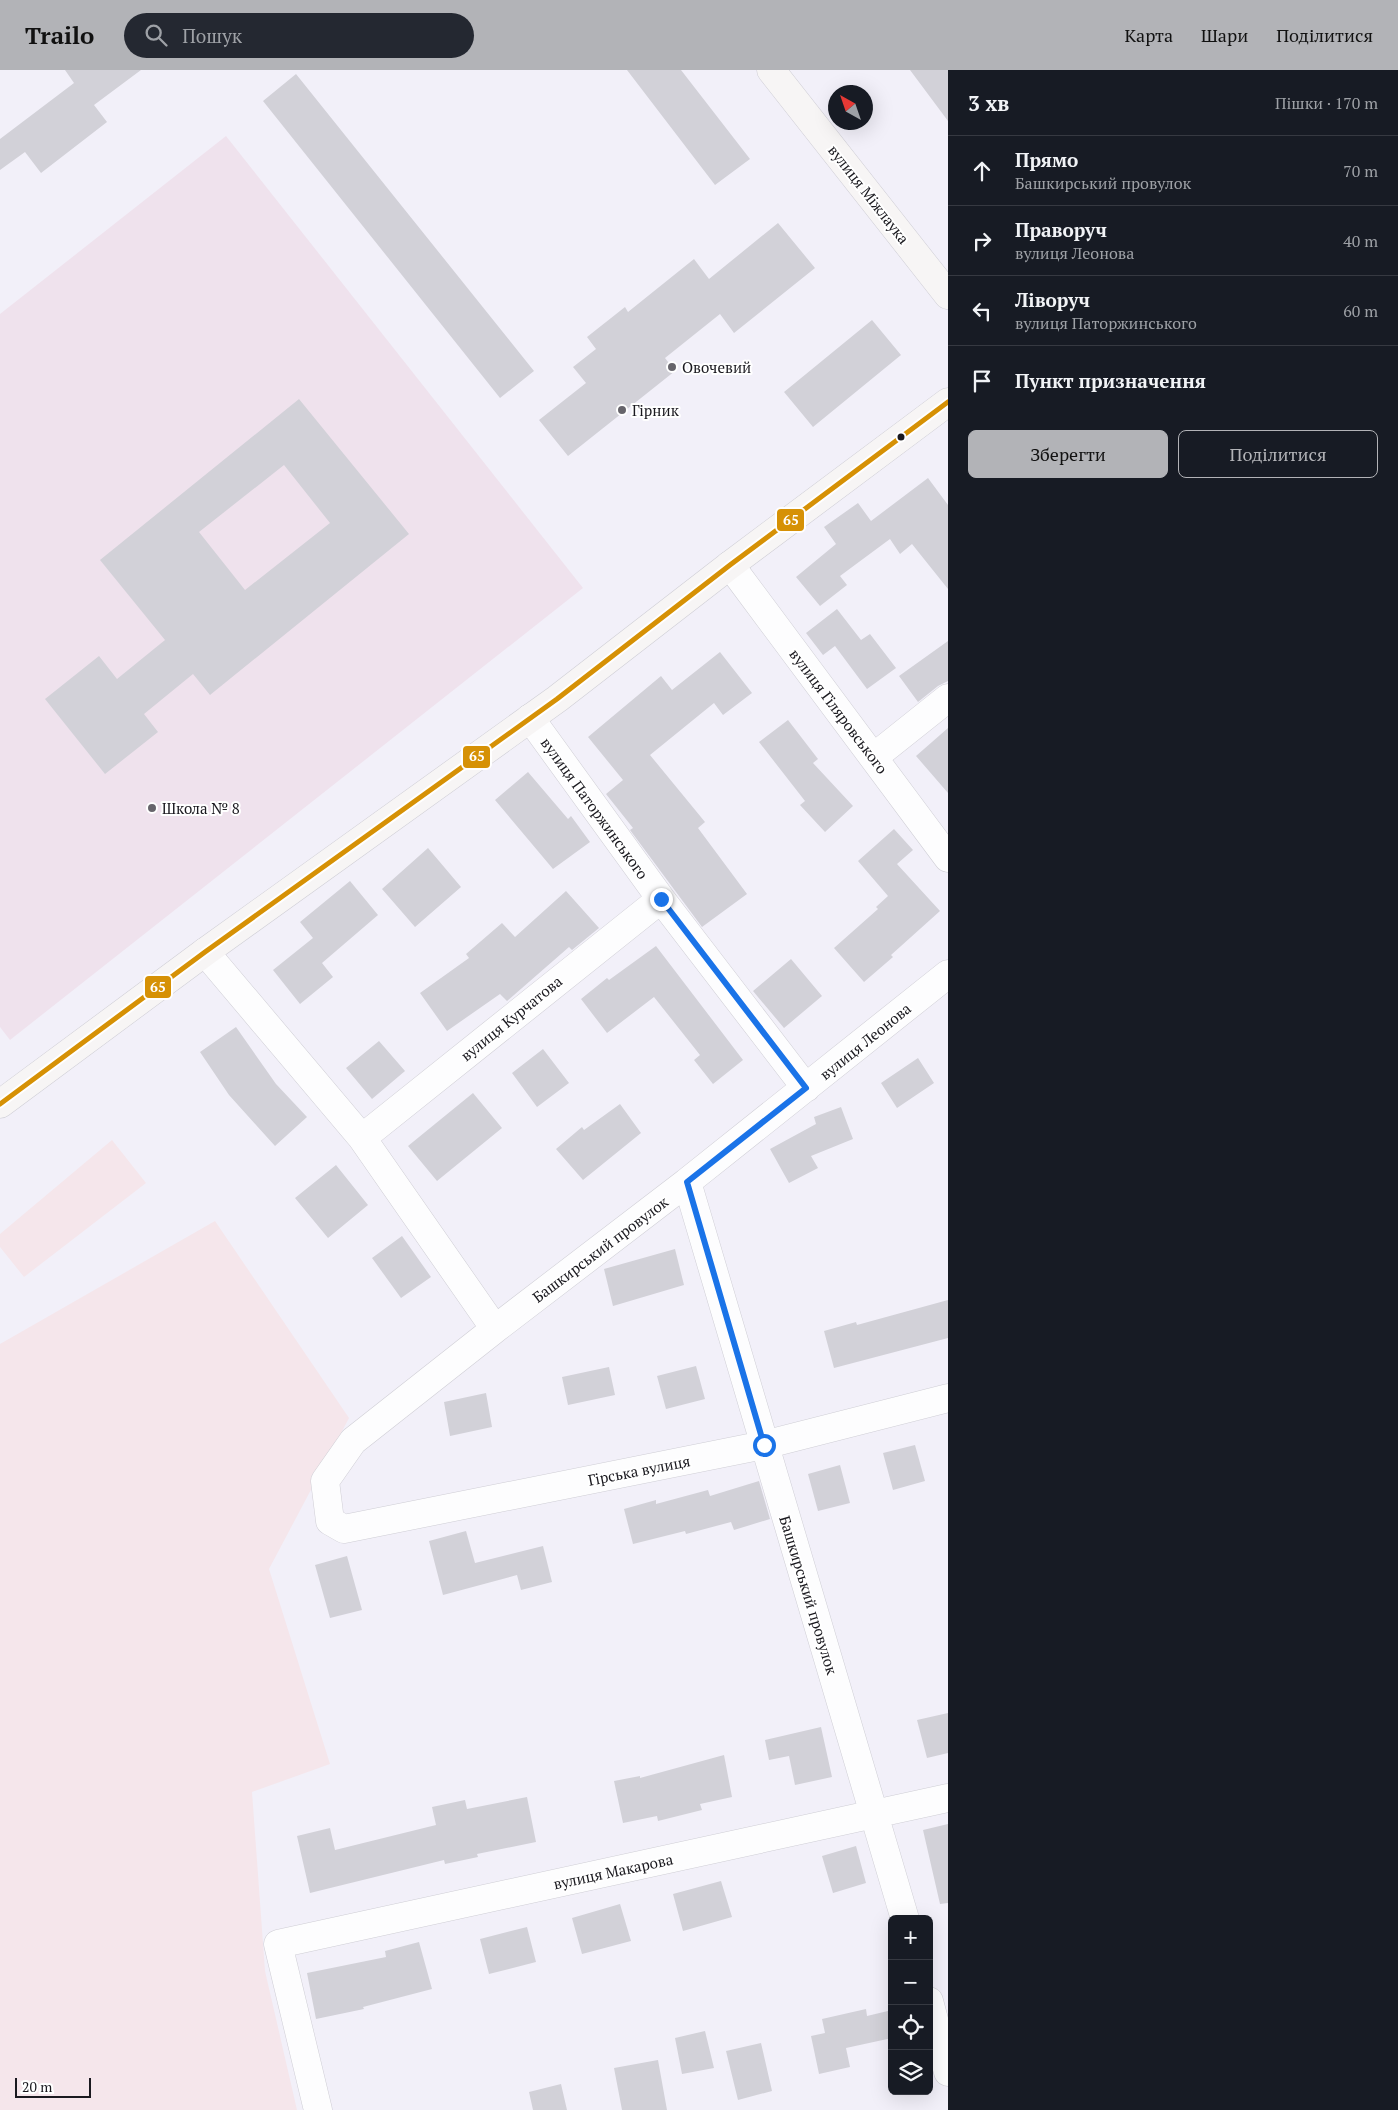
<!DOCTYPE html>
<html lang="uk">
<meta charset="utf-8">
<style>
:root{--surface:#171b24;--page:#242831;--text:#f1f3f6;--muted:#9ea1a6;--line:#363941;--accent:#b2b3b7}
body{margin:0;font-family:"PT Serif",serif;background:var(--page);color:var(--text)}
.controls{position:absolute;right:15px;bottom:15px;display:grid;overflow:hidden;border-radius:8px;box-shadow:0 5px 20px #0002}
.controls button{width:45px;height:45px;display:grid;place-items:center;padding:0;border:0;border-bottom:1px solid var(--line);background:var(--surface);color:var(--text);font:25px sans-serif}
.compass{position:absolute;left:828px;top:15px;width:45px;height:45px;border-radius:50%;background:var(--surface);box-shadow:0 5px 20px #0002;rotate:320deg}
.scale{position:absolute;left:15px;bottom:12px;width:76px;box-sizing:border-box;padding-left:5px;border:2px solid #1a191f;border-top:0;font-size:14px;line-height:18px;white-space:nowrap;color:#1a191f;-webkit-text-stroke:4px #fff;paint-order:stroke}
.stop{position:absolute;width:15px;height:15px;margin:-11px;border:4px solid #1a73e8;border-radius:50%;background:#fff}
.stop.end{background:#1a73e8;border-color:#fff;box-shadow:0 1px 5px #0008}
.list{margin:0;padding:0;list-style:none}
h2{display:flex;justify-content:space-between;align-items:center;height:65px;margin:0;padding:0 20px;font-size:21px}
h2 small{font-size:16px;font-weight:400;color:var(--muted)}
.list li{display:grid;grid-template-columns:32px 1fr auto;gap:15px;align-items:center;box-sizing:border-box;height:70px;padding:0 20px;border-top:1px solid var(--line)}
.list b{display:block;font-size:19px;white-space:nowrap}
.list p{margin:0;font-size:16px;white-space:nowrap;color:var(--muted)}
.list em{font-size:16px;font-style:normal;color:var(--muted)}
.actions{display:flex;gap:10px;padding:15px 20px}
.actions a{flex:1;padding:11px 0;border:1px solid var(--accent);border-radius:8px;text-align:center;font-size:18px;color:var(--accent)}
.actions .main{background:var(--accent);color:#111}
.icon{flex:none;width:28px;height:28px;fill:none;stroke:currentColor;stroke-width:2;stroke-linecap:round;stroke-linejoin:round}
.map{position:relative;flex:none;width:948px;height:2040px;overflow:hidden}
header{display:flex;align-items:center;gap:30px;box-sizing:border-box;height:70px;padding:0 25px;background:var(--accent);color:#111}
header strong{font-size:24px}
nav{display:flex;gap:28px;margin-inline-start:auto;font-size:18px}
.search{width:350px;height:45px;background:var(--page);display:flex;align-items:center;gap:12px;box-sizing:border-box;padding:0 18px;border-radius:28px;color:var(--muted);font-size:19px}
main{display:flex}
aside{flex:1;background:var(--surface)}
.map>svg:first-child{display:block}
</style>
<header>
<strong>Trailo</strong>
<div class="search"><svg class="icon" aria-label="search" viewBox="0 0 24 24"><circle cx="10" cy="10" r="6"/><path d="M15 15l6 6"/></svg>Пошук</div>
<nav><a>Карта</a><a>Шари</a><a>Поділитися</a></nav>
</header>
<main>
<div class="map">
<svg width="948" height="2040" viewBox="0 0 948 2040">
<rect width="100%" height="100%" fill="#f2f0f9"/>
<path fill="#f5e6eb" d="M112,1070l34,43 -122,94 -24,-30v-13z
M215,1151l134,197 -80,151 61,195 -78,28 13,179 32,139h-297v-766z"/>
<path fill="#efe2ed" d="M226,66l357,452 -573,452 -10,-13v-713z"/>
<path fill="#d2d1d8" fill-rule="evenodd" d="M65,0h76l-47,35 13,17 -66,51 -16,-21 -25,18v-31l74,-56z
M627,0h54l69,89 -35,26z
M910,0h38v51z
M296,4l238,297 -34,27 -237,-297z
M778,153l37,45 -81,65 -14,-19 -55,44 10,13 -107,85 -29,-36 47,-37 -13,-16 23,-18 -9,-12 38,-30 3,5 66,-53 15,20z
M872,250l29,35 -88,72 -29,-35z
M299,329l110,135 -199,161 -17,-21 -49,40 14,18 -53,42 -60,-75 54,-43 18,23 48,-39 -65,-80zM284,395l46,58 -85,67 -46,-58z
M928,408l20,27v84l-36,-45 -12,10 -10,-15 -50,37 7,9 -27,21 -24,-29 40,-33 -12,-17 34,-24 13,18z
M837,539l24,31 9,-6 26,34 -29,21 -32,-43 -12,9 -17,-22z
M948,571v40l-10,5 -20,16 -19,-26z
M720,582l32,41 -29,22 -9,-12 -64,52 55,67 -7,6 49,66 -45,33 -72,-97 3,-2 -27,-34 17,-14 -35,-43 73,-61 11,14z
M788,650l30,39 -5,4 40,43 -28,26 -25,-27 5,-4 -46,-59z
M948,658v65l-32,-37z
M528,702l40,47 3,-3 19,26 -37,27 -58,-69z
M894,759l19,21 -16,14 43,47 -49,44 2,2 -29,25 -30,-34 44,-39 -2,-2 12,-11 -30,-35z
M428,778l33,39 -46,40 -33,-38z
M350,811l28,34 -56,48 11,14 -33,27 -27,-34 40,-32 -13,-16z
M566,821l33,37 -27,22 -3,-3 -62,54 -7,-7 -53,37 -27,-38 49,-35 -3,-4 36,-31 13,14z
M656,876l87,114 -30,24 -19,-24 6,-5 -46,-58 -47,36 -26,-34 26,-21 2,2z
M791,889l31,37 -38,32 -31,-37z
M236,957l40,57 31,33 -32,29 -46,-51 -29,-43z
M379,971l26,30 -33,28 -26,-31z
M543,979l26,34 -32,24 -25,-34z
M918,988l16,25 -37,25 -16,-25z
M473,1023l29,35 -65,53 -29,-35z
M620,1034l21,29 -58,47 -27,-31 26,-22 2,3z
M841,1037l12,32 -42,17 7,12 -29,15 -19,-34 46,-25 -2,-7z
M336,1095l32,40 -40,33 -33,-40z
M402,1166l29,41 -30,21 -29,-40z
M675,1179l9,36 -71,21 -9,-37z
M948,1230v38l-114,30 -10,-37 32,-9 1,3z
M696,1296l9,33 -39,10 -9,-33z
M609,1297l6,28 -47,10 -6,-28z
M486,1323l6,34 -42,9 -6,-34z
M915,1375l10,36 -32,9 -10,-37z
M840,1395l10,38 -32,8 -10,-37z
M759,1411l11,38 -36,11 -3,-8 -45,12 -1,-3 -52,13 -9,-35 32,-9v4l52,-14 2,6z
M466,1461l9,32 68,-17 9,36 -31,8 -4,-15 -74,20 -14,-54z
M347,1486l15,54 -32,8 -15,-53z
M948,1643v40l-21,5 -10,-38z
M821,1657l11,50 -37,8 -6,-29 -20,4 -4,-20z
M724,1685l8,42 -32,7 2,6 -44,11 -1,-5 -34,7 -9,-42 26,-5v2z
M527,1727l9,45 -59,12 1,3 -33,7 -1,-4 -134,33 -13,-57 33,-8 5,22 101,-25 -4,-18 33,-7 2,9z
M948,1754v79l-8,1 -17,-74z
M856,1776l10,37 -33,10 -11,-37z
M721,1811l11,36 -49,14 -10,-37z
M620,1834l11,37 -49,13 -10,-36z
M527,1857l9,35 -47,12 -9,-35z
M419,1872l13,47 -69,18 1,2 -48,10 -9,-46 79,-16 -1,-6z
M866,1939l1,7 25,-6v28l-46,10 4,19 -31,7 -8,-38 14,-3 -3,-14z
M705,1961l9,37 -32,6 -7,-36z
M761,1973l11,48 -34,9 -12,-49z
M658,1990l9,50h-45l-8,-42z
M561,2014l6,26h-34l-4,-18z"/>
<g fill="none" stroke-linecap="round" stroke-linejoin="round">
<defs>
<path id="street" d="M730,495l218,293
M530,648l131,181 145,189
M874,687l74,-59
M205,882l157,186 133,191 192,-147 218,737
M362,1068l299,-239
M687,1112l261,-208
M495,1259l-142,112 -28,40 5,40 14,8 420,-84 184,-47
M929,1931l19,71
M318,2040l-40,-166 670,-146"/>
<path id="secondary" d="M771,0l177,225
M0,1034l205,-152 352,-253 173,-134 218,-163"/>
</defs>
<use href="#street" stroke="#cfced5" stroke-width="29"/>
<use href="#secondary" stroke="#cfced5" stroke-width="29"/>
<use href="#street" stroke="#fdfdfe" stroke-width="28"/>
<use href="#secondary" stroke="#f7f5f5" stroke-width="28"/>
<defs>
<path id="bus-1" d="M0,1034l205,-152 352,-253 173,-134 218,-163"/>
</defs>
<use href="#bus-1" stroke="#fff" stroke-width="9"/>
<use href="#bus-1" stroke="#d69105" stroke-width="5"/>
</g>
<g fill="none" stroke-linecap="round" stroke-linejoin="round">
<path stroke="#1a73e8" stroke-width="6" d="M661,829l145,189 -119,94 77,263"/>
</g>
<g fill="#66646b" stroke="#fff" stroke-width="2">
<circle cx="672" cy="297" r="5"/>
<circle cx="622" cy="340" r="5"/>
<circle cx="152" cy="738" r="5"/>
</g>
<circle fill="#1a191f" stroke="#fff" stroke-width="2" cx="901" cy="367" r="4.5"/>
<g text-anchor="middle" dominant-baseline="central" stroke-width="4" stroke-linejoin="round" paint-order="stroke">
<g font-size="15" fill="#1a191f" stroke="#fff">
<text transform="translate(869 124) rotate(52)">вулиця Міжлаука</text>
<text transform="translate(839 641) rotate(53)">вулиця Гіляровського</text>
<text transform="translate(595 738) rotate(54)">вулиця Паторжинського</text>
<text transform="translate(511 948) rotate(-39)">вулиця Курчатова</text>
<text transform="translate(865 971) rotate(-39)">вулиця Леонова</text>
<text transform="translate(600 1179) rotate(-37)">Башкирський провулок</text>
<text transform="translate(639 1400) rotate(-11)">Гірська вулиця</text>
<text transform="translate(809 1525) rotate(73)">Башкирський провулок</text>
<text transform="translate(613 1801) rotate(-12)">вулиця Макарова</text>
</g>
<g font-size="15" fill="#1a191f" stroke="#fff" text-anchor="start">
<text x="682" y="297">Овочевий</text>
<text x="632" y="340">Гірник</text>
<text x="162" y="738">Школа № 8</text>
</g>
</g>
<g stroke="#fff" stroke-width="2">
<rect x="776" y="438" width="29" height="24" rx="5" fill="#d69105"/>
<rect x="462" y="675" width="29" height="24" rx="5" fill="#d69105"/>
<rect x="144" y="905" width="28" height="24" rx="5" fill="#d69105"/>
</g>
<g font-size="14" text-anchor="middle" font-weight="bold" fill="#fff">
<text x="791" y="455">65</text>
<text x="477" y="691">65</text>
<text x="158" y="922">65</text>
</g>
</svg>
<div class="controls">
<button>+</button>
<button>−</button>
<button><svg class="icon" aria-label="locate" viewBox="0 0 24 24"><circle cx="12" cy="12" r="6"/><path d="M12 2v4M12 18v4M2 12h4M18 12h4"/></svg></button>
<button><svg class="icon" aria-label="layers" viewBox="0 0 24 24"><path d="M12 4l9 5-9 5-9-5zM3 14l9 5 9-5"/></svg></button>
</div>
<svg class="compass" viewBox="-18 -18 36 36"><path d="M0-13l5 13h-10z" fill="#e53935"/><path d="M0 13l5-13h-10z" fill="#9ea1a6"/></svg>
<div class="scale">20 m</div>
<div class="stop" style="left:764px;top:1375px"></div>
<div class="stop end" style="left:661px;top:829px"></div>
</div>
<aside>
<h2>3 хв<small>Пішки · 170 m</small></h2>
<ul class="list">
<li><svg class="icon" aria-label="ahead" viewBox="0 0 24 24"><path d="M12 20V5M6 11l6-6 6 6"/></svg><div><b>Прямо</b><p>Башкирський провулок</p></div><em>70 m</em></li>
<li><svg class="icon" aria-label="right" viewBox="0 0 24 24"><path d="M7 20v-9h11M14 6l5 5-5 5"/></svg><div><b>Праворуч</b><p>вулиця Леонова</p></div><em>40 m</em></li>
<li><svg class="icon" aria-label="left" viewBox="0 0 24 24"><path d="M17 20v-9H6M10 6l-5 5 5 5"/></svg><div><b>Ліворуч</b><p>вулиця Паторжинського</p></div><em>60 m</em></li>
<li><svg class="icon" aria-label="arrive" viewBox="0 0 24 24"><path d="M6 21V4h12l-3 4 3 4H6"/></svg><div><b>Пункт призначення</b></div></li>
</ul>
<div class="actions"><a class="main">Зберегти</a><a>Поділитися</a></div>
</aside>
</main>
